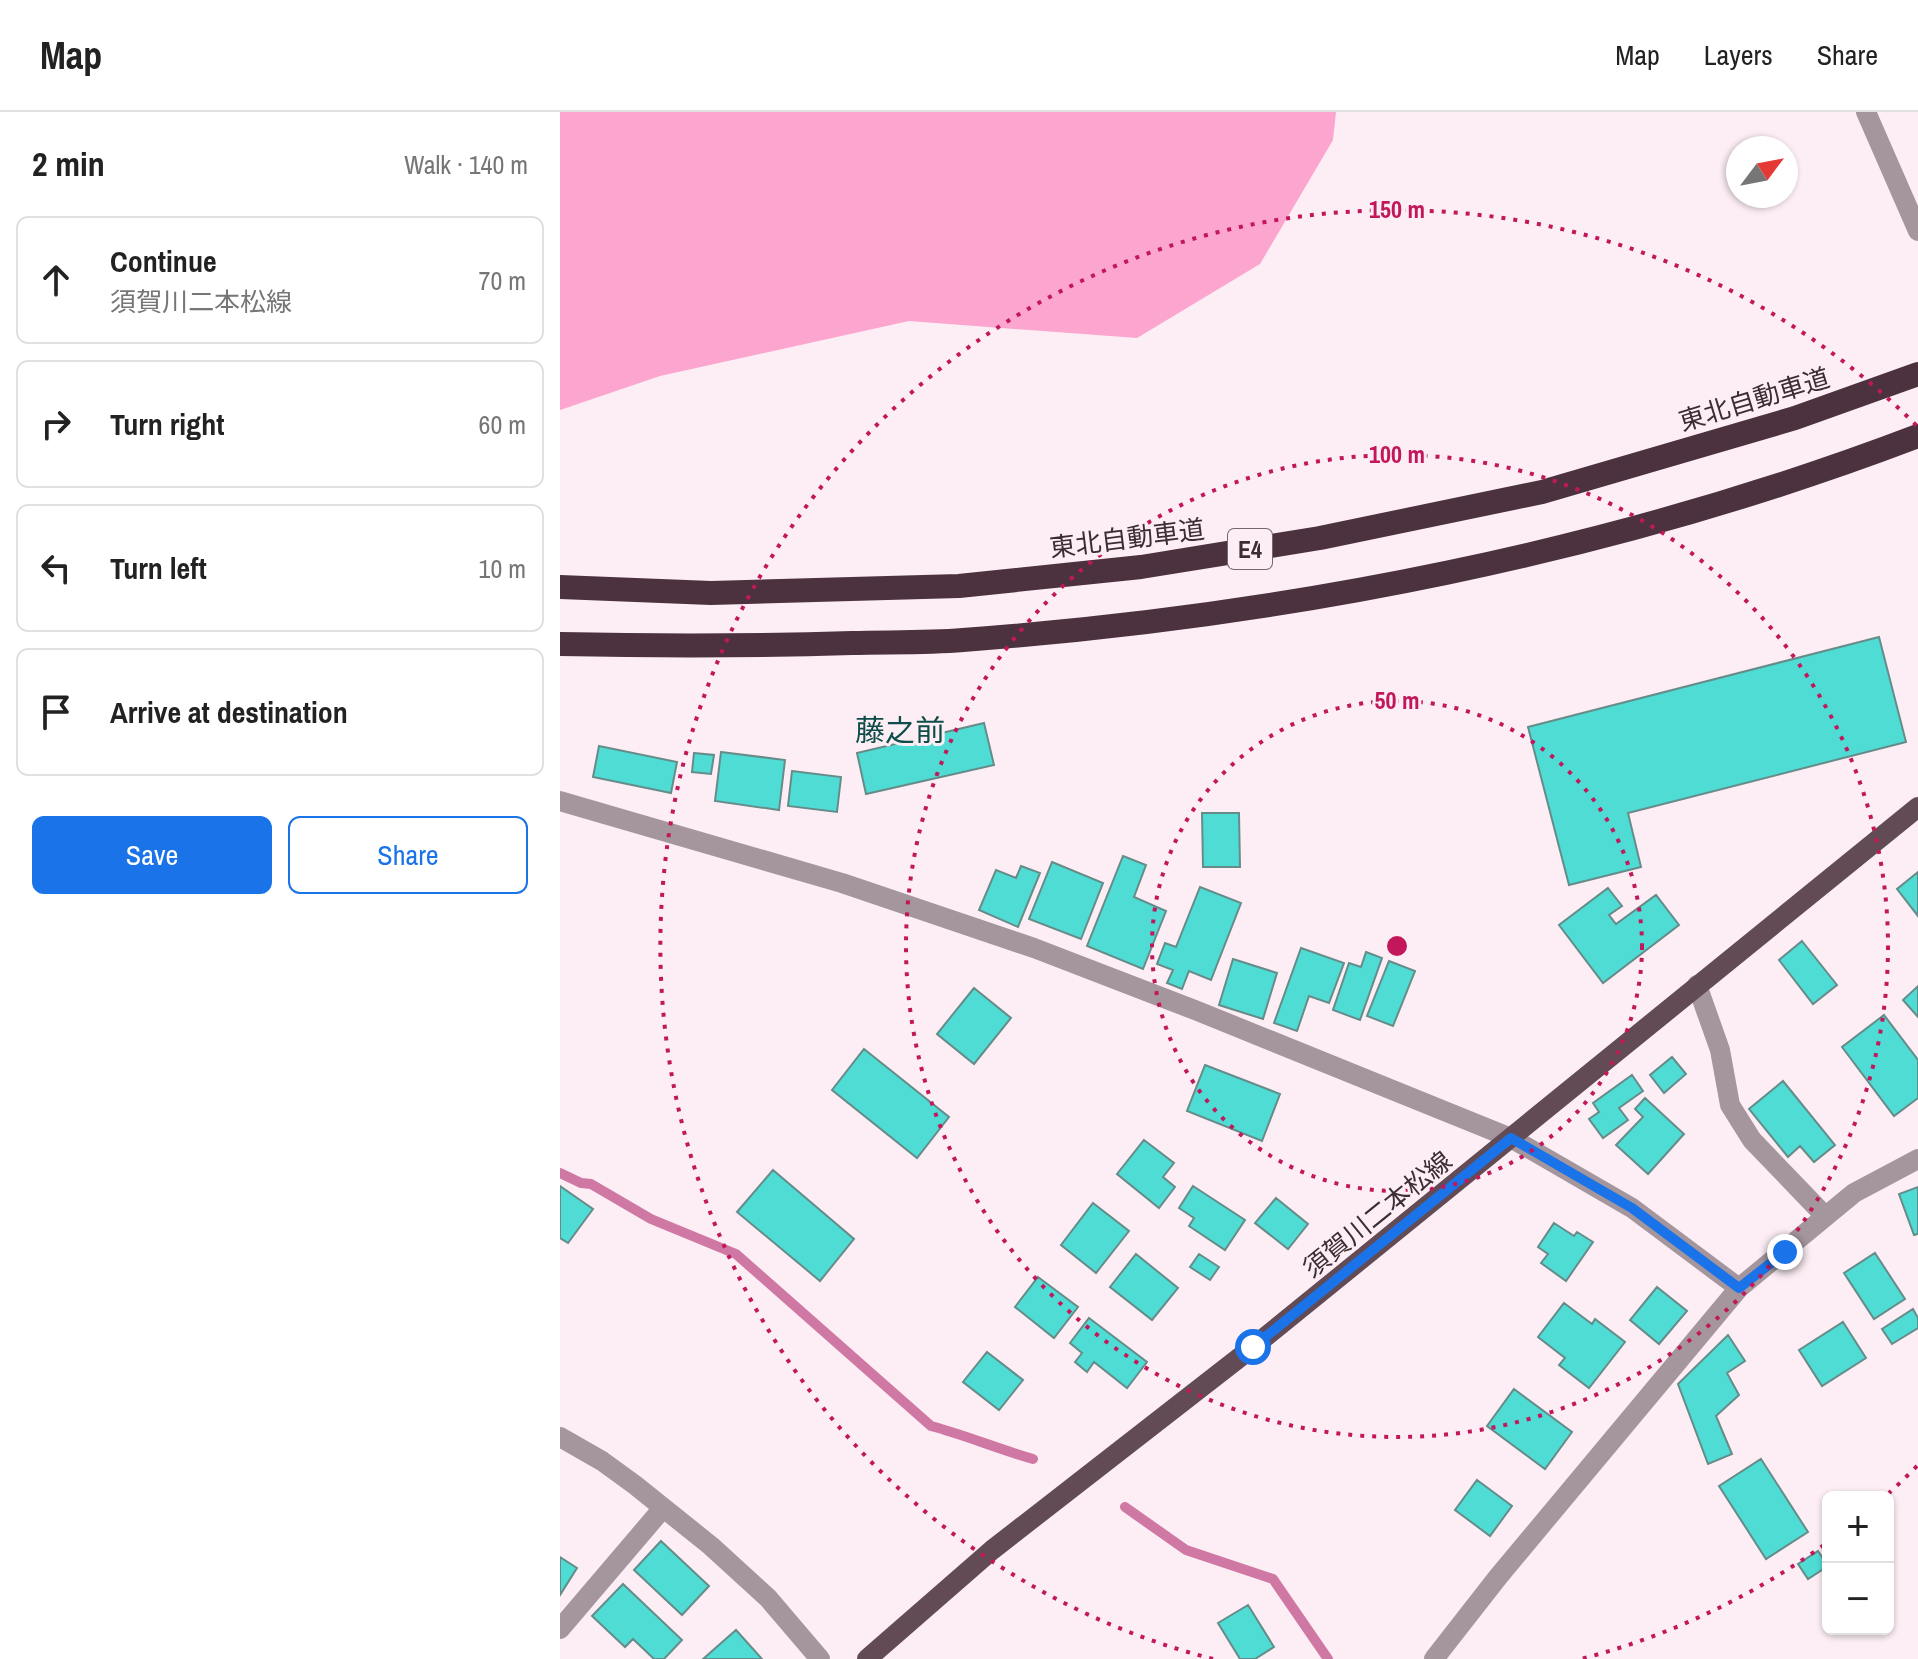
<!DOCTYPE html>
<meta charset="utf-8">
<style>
:root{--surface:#fff;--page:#f6f6f6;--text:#222;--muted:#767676;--line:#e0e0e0;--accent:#1a73e8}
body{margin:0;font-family:"Archivo Narrow","Noto Sans JP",sans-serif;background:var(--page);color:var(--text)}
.controls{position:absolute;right:24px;bottom:24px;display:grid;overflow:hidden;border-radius:12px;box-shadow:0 2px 6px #0004}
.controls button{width:72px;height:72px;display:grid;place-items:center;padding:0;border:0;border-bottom:2px solid var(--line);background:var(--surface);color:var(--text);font:40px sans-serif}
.compass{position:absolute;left:1166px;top:24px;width:72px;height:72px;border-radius:50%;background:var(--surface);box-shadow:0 2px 6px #0004;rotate:58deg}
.stop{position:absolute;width:24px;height:24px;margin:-18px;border:6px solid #1a73e8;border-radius:50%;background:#fff}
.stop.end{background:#1a73e8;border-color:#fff;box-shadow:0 2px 8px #0008}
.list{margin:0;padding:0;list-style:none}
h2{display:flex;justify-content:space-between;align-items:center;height:104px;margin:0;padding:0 32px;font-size:34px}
h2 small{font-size:26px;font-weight:400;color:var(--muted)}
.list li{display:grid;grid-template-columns:52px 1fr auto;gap:24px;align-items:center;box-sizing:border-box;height:128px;margin:0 16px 16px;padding:0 16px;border:2px solid var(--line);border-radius:12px}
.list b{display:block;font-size:30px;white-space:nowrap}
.list p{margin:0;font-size:26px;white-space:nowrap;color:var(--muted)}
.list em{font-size:26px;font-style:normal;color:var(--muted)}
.actions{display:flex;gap:16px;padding:24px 32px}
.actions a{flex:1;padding:18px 0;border:2px solid var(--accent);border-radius:12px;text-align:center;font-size:28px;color:var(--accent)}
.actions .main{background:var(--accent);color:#fff}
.icon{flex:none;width:44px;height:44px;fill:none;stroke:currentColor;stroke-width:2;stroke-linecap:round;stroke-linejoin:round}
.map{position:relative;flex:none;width:1358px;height:1547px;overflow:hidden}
header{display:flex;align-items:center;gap:48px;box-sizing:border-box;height:112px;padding:0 40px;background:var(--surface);border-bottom:2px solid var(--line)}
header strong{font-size:38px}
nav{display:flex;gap:44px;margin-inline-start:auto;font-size:28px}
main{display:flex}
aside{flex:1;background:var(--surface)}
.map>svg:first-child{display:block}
</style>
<header>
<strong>Map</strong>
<nav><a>Map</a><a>Layers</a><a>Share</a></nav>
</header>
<main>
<aside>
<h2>2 min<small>Walk · 140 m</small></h2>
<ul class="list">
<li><svg class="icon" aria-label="ahead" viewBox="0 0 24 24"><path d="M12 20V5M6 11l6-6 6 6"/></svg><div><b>Continue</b><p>須賀川二本松線</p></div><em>70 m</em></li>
<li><svg class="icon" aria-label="right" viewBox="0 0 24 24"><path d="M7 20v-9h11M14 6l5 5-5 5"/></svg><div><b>Turn right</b></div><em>60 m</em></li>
<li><svg class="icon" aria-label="left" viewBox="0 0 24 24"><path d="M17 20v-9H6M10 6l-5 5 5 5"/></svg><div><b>Turn left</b></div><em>10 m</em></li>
<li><svg class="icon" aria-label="arrive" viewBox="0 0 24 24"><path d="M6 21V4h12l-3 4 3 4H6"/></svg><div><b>Arrive at destination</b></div></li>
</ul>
<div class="actions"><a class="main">Save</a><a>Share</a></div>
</aside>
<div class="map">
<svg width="1358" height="1547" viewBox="0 0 1358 1547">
<rect width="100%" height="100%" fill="#fceef4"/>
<path fill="#fba5cf" d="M0,0h776l-3,28 -73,124 -123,74 -228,-17 -249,55 -100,34z"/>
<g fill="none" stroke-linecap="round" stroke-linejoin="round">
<path stroke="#cf78a4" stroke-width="10" d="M0,1061l21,10 10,1 60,35 85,35 195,172c34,9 67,23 102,33
M565,1395l61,43 87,29 55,80"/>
</g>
<path fill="#4edcd5" stroke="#668c8a" stroke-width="2" d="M1319,525l27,105 -278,71 13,54 -72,18 -41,-158z
M424,611l10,42 -128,29 -9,-41z
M39,634l78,16 -6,31 -78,-16z
M161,640l64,8 -6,50 -64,-9z
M134,641l20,2 -3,19 -19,-2z
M232,659l49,6 -4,35 -49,-6z
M642,701h37l1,54h-37z
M563,744l23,9 -12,32 32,14 -23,58 -56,-23z
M492,750l51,21 -22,56 -52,-20z
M461,754l19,7 -22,54 -39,-17 17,-40 20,8z
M1358,760v44l-21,-27z
M640,775l41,16 -30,77 -22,-9 -7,18 -15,-6 6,-13 -16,-6 8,-21 11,4z
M1048,776l14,18 -13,9 7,9 40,-29 23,30 -76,58 -44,-58z
M1242,829l35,44 -24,19 -34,-44z
M741,836l43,15 -15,40 -20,-7 -12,35 -23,-8z
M806,840l16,6 -22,62 -27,-10 16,-47 12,4z
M673,847l44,14 -14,46 -44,-14z
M829,849l26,10 -22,55 -26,-10z
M1358,874v31l-15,-17z
M414,876l37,30 -37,46 -37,-30z
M1324,903l34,45v38l-24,18 -52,-69z
M304,937l85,68 -32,41 -85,-68z
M1112,945l14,17 -22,19 -14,-18z
M645,953l75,29 -18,47 -75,-30z
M1072,963l11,16 -24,17 9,12 -25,18 -14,-19 10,-7 -6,-9z
M1223,969l52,64 -21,17 -14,-16 -12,11 -39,-48z
M1085,986l39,36 -36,40 -32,-29 27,-28 -8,-8z
M584,1028l30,23 -11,14 12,10 -16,21 -42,-34z
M213,1058l81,69 -34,42 -83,-69z
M0,1074l33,23 -25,34 -8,-5z
M633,1074l52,34 -20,30 -36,-24 5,-8 -15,-10z
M1358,1075v47l-4,1 -15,-41z
M716,1086l32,26 -20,25 -33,-26z
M533,1091l36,28 -33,42 -35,-28z
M994,1111l20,13 3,-4 16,10 -27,39 -25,-18 7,-9 -10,-7z
M1315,1141l30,46 -31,20 -30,-46z
M576,1142l42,34 -26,32 -42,-33z
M639,1142l20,13 -9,13 -20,-13z
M478,1165l40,30 -24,31 -39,-31z
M1097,1175l30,24 -28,33 -29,-24z
M1004,1191l28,21 3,-5 30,23 -36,46 -30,-23 6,-7 -27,-21z
M1353,1197l5,9v10l-26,16 -10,-15z
M529,1206l58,44 -20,26 -33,-26 -7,10 -12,-10 7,-9 -12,-10z
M1283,1210l23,36 -44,28 -23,-36z
M1168,1223l17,26 -18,12 12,22 -23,21 16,38 -24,10 -30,-80z
M427,1240l36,28 -24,30 -36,-28z
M954,1277l58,43 -27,37 -58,-43z
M1201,1347l47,73 -42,27 -47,-73z
M917,1368l35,26 -22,30 -35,-26z
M101,1429l48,45 -27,29 -48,-45z
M1258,1439l10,15 -20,13 -10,-15z
M0,1445l17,11 -17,27z
M63,1472l59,56 -18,19h-10l-21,-20 -8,8 -33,-31z
M688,1493l26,42 -19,12h-15l-22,-36z
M176,1518l26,29h-59z"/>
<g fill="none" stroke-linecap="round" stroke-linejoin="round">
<path stroke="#a4969c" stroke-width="20" d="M1306,0l52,119
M0,689l282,82 192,65 161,62 316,128 121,70 107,80
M1137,873l23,65 10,55 22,35 73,76
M0,1325l42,24 33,24 76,61 57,52 52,61
M0,1517l103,-121
M874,1547l64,-82 241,-289 115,-95 64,-34"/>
<path stroke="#634b56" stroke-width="20" d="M307,1547l125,-109 261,-203 665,-540"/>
<path stroke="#4c323e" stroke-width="24" d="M0,475l151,6 248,-7 182,-19 179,-29 222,-46 253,-74 123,-44
M0,532c97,2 194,2 292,-1 37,-1 74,0 111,-3 324,-24 651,-88 955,-204"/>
</g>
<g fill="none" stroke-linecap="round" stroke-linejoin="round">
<path stroke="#1a73e8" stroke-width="10" d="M693,1235l258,-209 121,70 107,80 46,-36"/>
</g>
<g fill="none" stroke="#c2185b" stroke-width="4" stroke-dasharray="4 8">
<circle cx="837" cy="834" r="245"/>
<circle cx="837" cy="834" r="491"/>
<path d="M1357 1354A736 736 0 0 1 1329 1381M1264 1433A736 736 0 0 1 1021 1547M653 1547A736 736 0 1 1 1357 314"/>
</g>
<g text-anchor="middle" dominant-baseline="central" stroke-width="6" stroke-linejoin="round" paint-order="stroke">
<rect fill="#fceef4" stroke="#74676d" stroke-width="2" x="668" y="417" width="44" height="40" rx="6"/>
<g font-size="24" font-weight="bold" fill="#3a2d33">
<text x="690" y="437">E4</text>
</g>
<g font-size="26" fill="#3a2d33" stroke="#fceef4">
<text transform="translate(1194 287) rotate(-17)">東北自動車道</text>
<text transform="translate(567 426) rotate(-7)">東北自動車道</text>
<text transform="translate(817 1102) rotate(-39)">須賀川二本松線</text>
</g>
<g font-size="30" fill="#0d4c49" stroke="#fceef4">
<text x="340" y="618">藤之前</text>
</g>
</g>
<circle cx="837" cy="834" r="12" fill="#c2185b" stroke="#fceef4" stroke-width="4"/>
<g font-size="24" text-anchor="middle" font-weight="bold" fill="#c2185b" stroke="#fceef4" stroke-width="6" stroke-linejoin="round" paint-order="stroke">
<text x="837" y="106">150 m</text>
<text x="837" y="351">100 m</text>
<text x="837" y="597">50 m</text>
</g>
</svg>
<div class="controls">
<button>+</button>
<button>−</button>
</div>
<svg class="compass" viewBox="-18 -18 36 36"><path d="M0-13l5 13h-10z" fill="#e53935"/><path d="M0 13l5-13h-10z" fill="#767676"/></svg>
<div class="stop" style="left:693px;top:1235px"></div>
<div class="stop end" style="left:1225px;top:1140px"></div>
</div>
</main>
